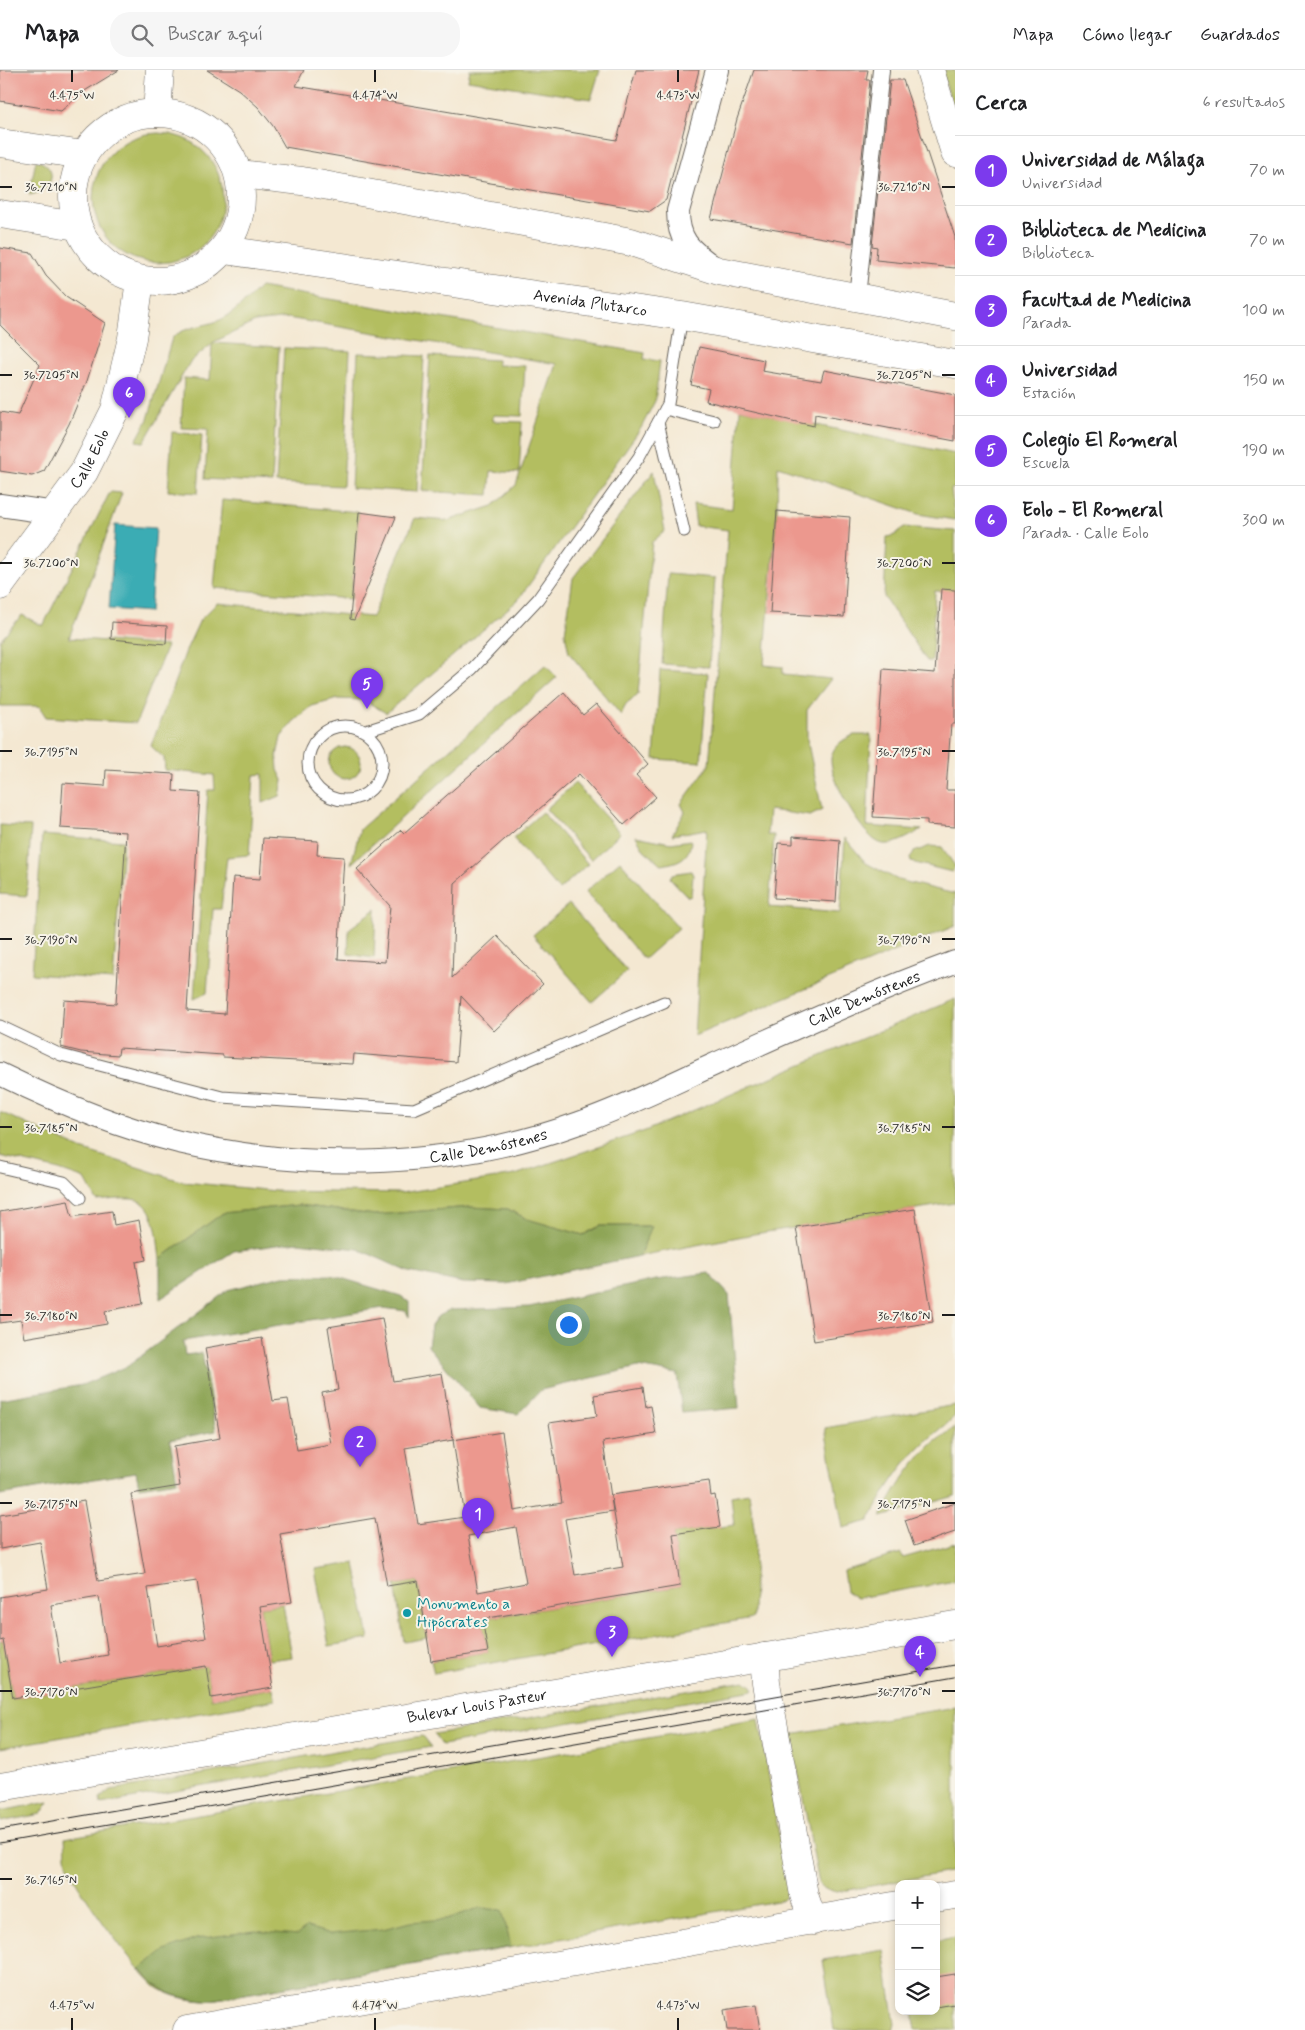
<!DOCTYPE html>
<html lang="es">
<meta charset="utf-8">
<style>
:root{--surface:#fff;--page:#f6f6f6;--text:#202124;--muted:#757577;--line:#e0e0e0;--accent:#7c3aed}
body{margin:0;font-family:Mynerve,sans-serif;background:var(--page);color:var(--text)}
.controls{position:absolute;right:15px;bottom:15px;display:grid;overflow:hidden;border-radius:10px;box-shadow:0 2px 8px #0003}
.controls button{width:45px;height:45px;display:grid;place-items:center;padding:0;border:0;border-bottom:1px solid var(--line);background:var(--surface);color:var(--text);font:25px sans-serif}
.you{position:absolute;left:568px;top:1254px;width:18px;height:18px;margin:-12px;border:4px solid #fff;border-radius:50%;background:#1a73e8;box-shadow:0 0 0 8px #1a73e833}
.badge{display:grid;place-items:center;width:32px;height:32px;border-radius:50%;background:var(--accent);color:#fff;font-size:16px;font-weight:700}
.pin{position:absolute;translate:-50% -41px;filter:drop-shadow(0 1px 2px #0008)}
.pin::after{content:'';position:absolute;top:26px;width:18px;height:15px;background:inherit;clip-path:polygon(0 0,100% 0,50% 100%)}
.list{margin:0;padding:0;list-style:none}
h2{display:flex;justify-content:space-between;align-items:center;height:65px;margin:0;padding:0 20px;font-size:21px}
h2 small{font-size:16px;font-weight:400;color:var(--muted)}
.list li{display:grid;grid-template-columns:32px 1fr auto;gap:15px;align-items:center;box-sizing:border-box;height:70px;padding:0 20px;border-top:1px solid var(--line)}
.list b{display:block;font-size:19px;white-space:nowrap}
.list p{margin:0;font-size:16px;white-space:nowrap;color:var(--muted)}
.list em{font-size:16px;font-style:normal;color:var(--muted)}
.icon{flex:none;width:28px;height:28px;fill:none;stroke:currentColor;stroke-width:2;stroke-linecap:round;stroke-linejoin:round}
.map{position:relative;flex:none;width:955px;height:1960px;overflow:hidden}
header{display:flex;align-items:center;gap:30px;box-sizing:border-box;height:70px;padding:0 25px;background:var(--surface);border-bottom:1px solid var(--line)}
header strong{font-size:24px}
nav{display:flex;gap:28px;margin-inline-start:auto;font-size:18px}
.search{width:350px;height:45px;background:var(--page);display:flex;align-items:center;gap:12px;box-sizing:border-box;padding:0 18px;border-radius:20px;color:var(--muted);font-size:19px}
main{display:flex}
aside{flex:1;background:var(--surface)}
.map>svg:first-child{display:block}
</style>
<header>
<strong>Mapa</strong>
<div class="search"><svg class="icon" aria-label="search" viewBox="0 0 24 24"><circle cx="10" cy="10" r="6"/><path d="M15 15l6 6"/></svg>Buscar aquí</div>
<nav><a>Mapa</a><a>Cómo llegar</a><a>Guardados</a></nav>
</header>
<main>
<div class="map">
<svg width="955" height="1960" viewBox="0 0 955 1960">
<rect width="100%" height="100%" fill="#f7f3e8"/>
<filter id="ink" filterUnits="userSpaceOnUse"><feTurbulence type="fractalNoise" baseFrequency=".02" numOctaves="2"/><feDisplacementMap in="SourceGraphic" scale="10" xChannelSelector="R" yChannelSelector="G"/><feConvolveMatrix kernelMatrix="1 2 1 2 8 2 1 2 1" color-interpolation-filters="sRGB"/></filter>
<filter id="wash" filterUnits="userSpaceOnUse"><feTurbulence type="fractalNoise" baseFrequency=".0096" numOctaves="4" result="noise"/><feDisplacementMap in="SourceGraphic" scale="20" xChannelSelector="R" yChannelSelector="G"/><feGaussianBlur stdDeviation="1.12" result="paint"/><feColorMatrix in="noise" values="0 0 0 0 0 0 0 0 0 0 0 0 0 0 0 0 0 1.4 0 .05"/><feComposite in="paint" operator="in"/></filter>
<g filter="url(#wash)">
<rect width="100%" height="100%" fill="#f4e8d2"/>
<path fill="#b3be60" stroke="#686d3e" d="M470,0h130l-9,29 -123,-19z
M941,0h14v43z
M93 128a65 65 0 1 1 130 0a65 65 0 1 1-130 0Z
M36,90c25,8 17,31 -7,35z
M260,217l385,66 -1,6 16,2 -5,40 -14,27 -123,172 -132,113 -22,-13 -26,-1 -26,7 -19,16 -12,15 -4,19 1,14 5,10 -3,16 -17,7v-29l-9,1 -5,80 -22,2 -6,52h-8l-6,84 -13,6 14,-209h7l-1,-15 -49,-5 -1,-12 -13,-12 36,-98 13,-28 17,-17 155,14 43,-99 32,3 46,-15 23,-21 41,-121 -269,-46 -33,4 -43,21 67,4 -7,136 -67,-4 3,-50 -27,-1 3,-50 26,2 2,-36 -22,18 -46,80 -8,-1 12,-22 24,-81c12,-12 32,-11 48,-18 15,-7 28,-21 40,-33z
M284,278l66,3 -7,135 -67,-3z
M358,283l66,3 -7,136 -66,-4z
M430,286l67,4v5l28,1 -3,50 -29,-1v6l29,1 -3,51 -28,-2 -2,24 -67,-4z
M740,339l215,45v34l-4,1 4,31 -37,-6 -140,-48 -1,45 -13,154 19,2v7l48,5 -24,31v29l15,71 -12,6 -41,-6 -2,25h7l-5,72 71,6 5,-75 21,25 32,17 57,14v32l-261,110 13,-207 -35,6 13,-23 -4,-8 28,-39 19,-235 -32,-4 -3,-22 39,5z
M172,362l30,3 -4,58 -30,-2z
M654,401l11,60 -13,11 -14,152 -12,10 -5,11 -52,-62 -4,-20 8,-55z
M110,422l12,1 -53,145 98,8 -31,77 -90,-6 -7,-11h-39v-66l22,-25 21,11z
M222,430l137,12 -8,87 -137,-11z
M904,457l51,4v61l-20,-1 -3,70h-5l-43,-64 3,-60 8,-2z
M668,504l47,4 -6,89 -47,-3z
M545,595l12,12 -206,187 9,-35z
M660,600l48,3 -7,89 -47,-3z
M854,665h17l-4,91 55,4c-11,5 -27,16 -39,14 -20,-3 -54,-67 -52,-86 2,-13 13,-19 23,-23z
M329 693a16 16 0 1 1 32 0a16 16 0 1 1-32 0Z
M575,713l45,50 -29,27 -45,-51z
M542,742l46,52 -29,26 -46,-52z
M0,755l31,2 -4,69 -27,-2z
M42,765l81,6 -10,139 -81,-6z
M636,766l35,7 20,-3c-1,19 -13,22 -29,25l-18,-15z
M930,776l12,1 13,19 -3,6 -41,-10 -1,-4 4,-6z
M620,791l59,67 -35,31 -59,-67z
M691,801l2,4 -2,21 -3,1 -18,-19 2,-4z
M569,834l58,67 -35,31 -59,-67z
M376,839l-2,49 -26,-4 1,-25z
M955,929v204l-201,31 -115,22 12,-30h-51l-17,9 -56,-16 -19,-10 -38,-2 -95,8 -76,-10 -76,8 -63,46c-3,-19 -2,-57 -28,-60 -11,-1 -24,1 -35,2l-12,-22 -26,-9 -59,-14v-44l81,37 103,33 92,9 125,2 114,-18 130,-44z
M955,1335v11c-9,10 -20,17 -30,26 -24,22 -41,50 -56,79l-26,7 -18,-100z
M955,1357v69l-74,21c12,-25 29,-51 49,-71 7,-7 17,-12 25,-19z
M749,1423l6,42 -2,83 -319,55 -3,-12 57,-9 -6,-33 198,-33 -7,-52 61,-9 -3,-29z
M955,1473v38l-98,17 -11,-7 -3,-20 58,-18 2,5z
M355,1493l14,76 -40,7 -14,-77z
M418,1511l9,57 -23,4 -9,-57z
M283,1534l9,53 -23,3 -9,-53z
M3,1570l10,58 193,-32 5,33 62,-11 2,12 -275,48v-107z
M745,1611l7,5 2,4 -312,55 -8,-11z
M955,1637v164l-118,21 -12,-3 -6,-5 -28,-150z
M759,1649l30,174 -6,7 -578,101c-17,-1 -32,-4 -47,-13 -18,-12 -81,-98 -89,-120 -4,-9 -3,-20 -4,-30z
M422,1666l9,11 -330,57 -1,-6 11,-8z
M49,1732l-8,12 -41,8v-11z
M955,1867v93h-39l-3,-19h23v-70z
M884,1880l11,73 -2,7h-59l-11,-70z"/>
<path fill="#8ea556" stroke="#556039" d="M299,1135l76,10 95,-8 38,2 19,10 56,16 17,-9h52l-13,30 -133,28 -43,-1 -54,-11 -51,-23 -60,-7 -64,9 -74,48v-40l63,-46z
M709,1203l20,22 10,113 -57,5 -5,-39 -39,-7 -97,23 -23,24 -38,-6 -52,-62 3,-20 7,-10 12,-6 79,-3 127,-27z
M331,1205l70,21 8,6v15l-3,-6 -23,-3 -200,33 2,14 17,-2 14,78 -46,9 7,41 -38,6 -3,-15 -136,23v-96l82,-14 46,-19 100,-76 55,-14z
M479,1838l23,2 9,37 -306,54c-31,-3 -44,-9 -65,-32l24,-18 32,-12 59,-8 42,4 10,-8 23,7 53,-5 27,-7 37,-3z"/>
<path fill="#3aacb4" stroke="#2b6468" d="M115,455l41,3 -6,84 -41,-3z"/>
<g id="blocks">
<path fill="#ec988e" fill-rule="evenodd" d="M0,0h119l-36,22 -22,19 -61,-10z
M207,0h97l-8,16 321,54 19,-70h63l-33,130 -16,11 -365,-64 -12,-21 -15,-19 -19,-17z
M754,0h114l-2,10h4l-17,163 -142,-24 26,-100z
M890,10h13l52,157v31l-79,-8 1,-13 -5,-1z
M0,178l32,5 14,23 20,21 39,26 -18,58 -18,43 -25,47 -12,5 -32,-5v-59l18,3 22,-50 -40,-40z
M699,277l65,13 -2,11 59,10 3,-11 131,25v46l-140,-27 -1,12 -108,-25 3,-12 -18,-4z
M777,441l73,6 -6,100 -74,-4z
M359,442l37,5 -42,103 -4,-1z
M941,519l14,1v134h-4l-5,66h9v37l-28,-2v-5l-54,-3 10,-148 52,4z
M112,552l55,4 -1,18 -55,-5z
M564,622l19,23 13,-11 52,60 -12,11 20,22 -32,28 -45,-51 -124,109 -3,95 45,-42 46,48 -49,47 -33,-35 -5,66 -102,-8 -1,10 -130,-7v-2l-104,-7 -1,7 -37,-3 -20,-5 3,-47 52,4 10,-172 -66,-4 3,-45 42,3 1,-16 68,4 -1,17 27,2 -13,218 38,3 8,-137 27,2 3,-41 55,3 -1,14 27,2 -6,102 47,3 5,-56 -33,-37 44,-39 3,3z
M793,766l47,4 -4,62 -62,-4 4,-55 15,1z
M68,1130l4,17 40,-6 2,14 25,-5 7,40 -10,2 7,42 -38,7 2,13 -83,14 -3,-18 -21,3v-111z
M915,1139l18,113 -119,19 -18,-114z
M382,1248l11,63 49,-8 11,67 49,-8 12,79 48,-8 -13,-80 48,-7 -3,-21 49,-8 3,20 5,-1 5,28 -53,8 10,69 -48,8 10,56 48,-8 -12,-72 98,-14 2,15 4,-1 5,32 -47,7 7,52 -198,33 6,33 -57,9 -13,-80 -31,5 -12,-68 -95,16 12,68 -32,5 13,81 -62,10 -5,-32 -193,32 -10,-58 -3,1v-44l48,-8 -8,-47 -40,7v-34l84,-14 14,80 47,-7 -14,-80 49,-8 -6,-40 46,-8 -15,-90 57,-10 11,63 15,-2 9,51 34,-6 -9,-51 16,-3 -10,-63zM453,1370l12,77 -47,7 -13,-76zM516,1457l10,56 -48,9 -10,-56zM197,1511l9,57 -49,8 -9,-58zM99,1527l9,58 -48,8 -9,-58z
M955,1433v29l-41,14 -9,-26z
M955,1904v30l-19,3v-30z
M756,1935l4,25h-33l-3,-20z"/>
</g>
</g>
<g filter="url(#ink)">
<use href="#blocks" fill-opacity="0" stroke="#68635c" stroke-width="1"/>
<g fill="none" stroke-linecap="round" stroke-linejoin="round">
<defs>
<path id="service" d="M665,339l49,12
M658,352l26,109
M308 693a37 37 0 1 1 74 0a37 37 0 1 1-74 0Z
M366,661l53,-17 53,-45 66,-70 101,-142 29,-53 14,-88
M0,956l61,29 161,42 192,12 250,-107
M0,1097l64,15 16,16"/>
<path id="pedestrian" d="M857,227l24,-227"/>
<g id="minor">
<path d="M712,196c-23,-17 -34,-26 -34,-55l39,-141"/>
<path d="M0,435l55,8"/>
<path id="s1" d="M0,1004c55,27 120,54 179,68 130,30 274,27 400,-19 46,-16 90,-38 134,-58 80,-36 160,-73 242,-103"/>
</g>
<g id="tertiary">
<path d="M930,0l25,83"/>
<path d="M157,43l3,-43"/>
<path d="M764,1587l2,26 38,212 9,26"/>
<path id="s2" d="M0,1717l955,-162"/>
<path d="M936,1828l19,-3"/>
<path d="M187,1960l712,-125"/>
</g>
<g id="secondary">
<circle cx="157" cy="127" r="84"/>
<path d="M0,73l84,12"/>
<path d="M239,104l63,7 329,61 88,29 236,45"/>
<path d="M0,144l77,12"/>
<path id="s3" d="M224,180l458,66 273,48"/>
<path id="s4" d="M0,516l84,-114 31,-62 17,-72 8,-58"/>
</g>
</defs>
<use href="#service" stroke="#68635c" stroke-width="13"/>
<use href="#pedestrian" stroke="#68635c" stroke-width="18"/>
<use href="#minor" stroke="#68635c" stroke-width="24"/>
<use href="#tertiary" stroke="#68635c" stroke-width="29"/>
<use href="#secondary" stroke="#68635c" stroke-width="29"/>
<use href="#service" stroke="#fff" stroke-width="11"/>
<use href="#pedestrian" stroke="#fff" stroke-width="16"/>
<use href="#minor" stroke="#fff" stroke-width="22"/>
<use href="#tertiary" stroke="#fff" stroke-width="28"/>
<use href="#secondary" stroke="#fff" stroke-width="28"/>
<path stroke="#1c1c1c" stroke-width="1" d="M0,1760l955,-165
M0,1773l955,-166"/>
</g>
</g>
<path fill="none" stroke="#1c1c1c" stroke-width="2" d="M72,0v12M375,0v12M678,0v12M0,117h12M942,117h13M0,305h12M942,305h13M0,493h12M942,493h13M0,681h12M942,681h13M0,869h12M942,869h13M0,1057h12M942,1057h13M0,1245h12M942,1245h13M0,1433h12M942,1433h13M0,1621h12M942,1621h13M0,1809h12M72,1948v12M375,1948v12M678,1948v12"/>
<circle fill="#0f9aa8" stroke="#f7f3e8" stroke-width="2" cx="407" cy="1543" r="5"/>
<g text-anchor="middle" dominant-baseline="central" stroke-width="4" stroke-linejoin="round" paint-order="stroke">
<g font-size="16" fill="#1c1c1c" stroke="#f7f3e8">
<text stroke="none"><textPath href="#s3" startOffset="370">Avenida Plutarco</textPath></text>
<text stroke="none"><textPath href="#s4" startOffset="156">Calle Eolo</textPath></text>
<text stroke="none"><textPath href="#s1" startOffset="909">Calle Demóstenes</textPath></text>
<text stroke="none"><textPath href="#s1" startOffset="504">Calle Demóstenes</textPath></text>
<text stroke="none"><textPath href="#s2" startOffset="484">Bulevar Louis Pasteur</textPath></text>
</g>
<g font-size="16" fill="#0d838f" stroke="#f7f3e8" text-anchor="start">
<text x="417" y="1534">Monumento a<tspan x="417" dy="18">Hipócrates</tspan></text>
</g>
</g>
<g font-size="12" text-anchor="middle" fill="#1c1c1c" stroke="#f7f3e8" stroke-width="4" stroke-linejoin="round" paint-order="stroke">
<text x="72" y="29">4.475°W</text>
<text x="375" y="29">4.474°W</text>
<text x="678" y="29">4.473°W</text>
<text x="51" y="121">36.7210°N</text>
<text x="904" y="121">36.7210°N</text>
<text x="51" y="309">36.7205°N</text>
<text x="904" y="309">36.7205°N</text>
<text x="51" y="497">36.7200°N</text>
<text x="904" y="497">36.7200°N</text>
<text x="51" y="686">36.7195°N</text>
<text x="904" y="686">36.7195°N</text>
<text x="51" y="874">36.7190°N</text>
<text x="904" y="874">36.7190°N</text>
<text x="51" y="1062">36.7185°N</text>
<text x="904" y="1062">36.7185°N</text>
<text x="51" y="1250">36.7180°N</text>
<text x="904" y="1250">36.7180°N</text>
<text x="51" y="1438">36.7175°N</text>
<text x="904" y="1438">36.7175°N</text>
<text x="51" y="1626">36.7170°N</text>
<text x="904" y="1626">36.7170°N</text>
<text x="51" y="1814">36.7165°N</text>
<text x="72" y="1939">4.475°W</text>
<text x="375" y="1939">4.474°W</text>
<text x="678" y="1939">4.473°W</text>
</g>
</svg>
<div class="controls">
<button>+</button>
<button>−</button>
<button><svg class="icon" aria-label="layers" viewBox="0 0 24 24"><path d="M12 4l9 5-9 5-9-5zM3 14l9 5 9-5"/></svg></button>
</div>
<div class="you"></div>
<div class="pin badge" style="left:478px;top:1469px">1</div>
<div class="pin badge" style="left:360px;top:1397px">2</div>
<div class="pin badge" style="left:612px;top:1587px">3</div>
<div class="pin badge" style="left:920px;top:1607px">4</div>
<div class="pin badge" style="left:367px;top:639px">5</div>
<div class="pin badge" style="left:129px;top:348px">6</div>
</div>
<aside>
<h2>Cerca<small>6 resultados</small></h2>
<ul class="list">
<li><span class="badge">1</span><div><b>Universidad de Málaga</b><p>Universidad</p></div><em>70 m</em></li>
<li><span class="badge">2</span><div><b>Biblioteca de Medicina</b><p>Biblioteca</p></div><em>70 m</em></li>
<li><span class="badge">3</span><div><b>Facultad de Medicina</b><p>Parada</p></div><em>100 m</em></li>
<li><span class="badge">4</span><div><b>Universidad</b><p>Estación</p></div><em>150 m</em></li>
<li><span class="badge">5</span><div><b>Colegio El Romeral</b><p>Escuela</p></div><em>190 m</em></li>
<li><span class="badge">6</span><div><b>Eolo - El Romeral</b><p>Parada · Calle Eolo</p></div><em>300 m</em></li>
</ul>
</aside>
</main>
